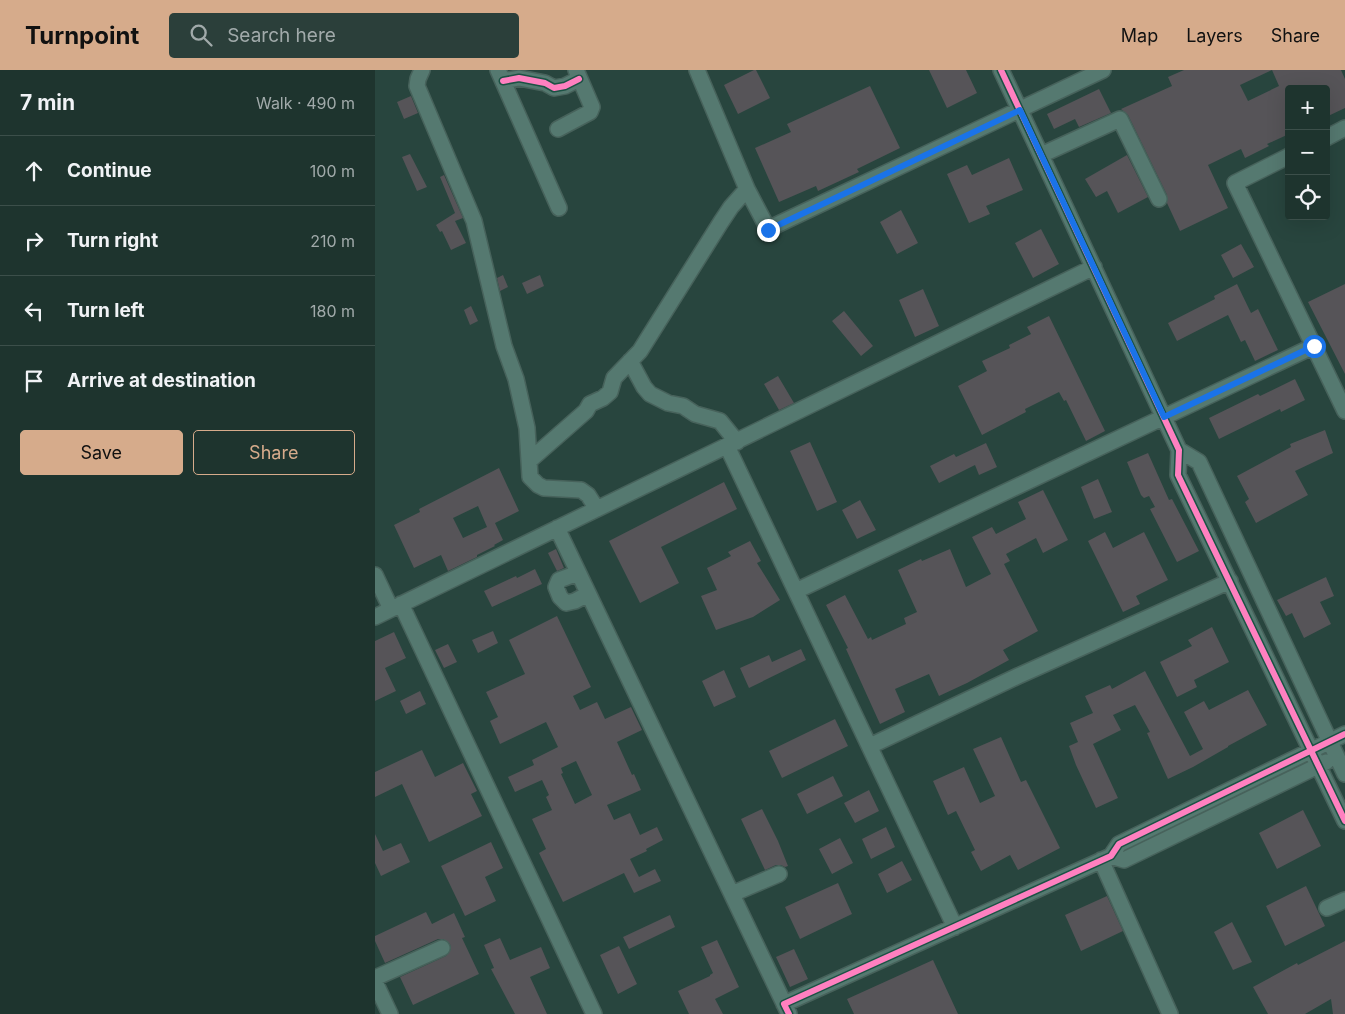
<!DOCTYPE html>
<meta charset="utf-8">
<style>
:root{--surface:#1e342e;--page:#2b3f3a;--text:#f1f3f6;--muted:#a1aaaa;--line:#3c4f4a;--accent:#d6ab8b}
body{margin:0;font-family:Inter,sans-serif;background:var(--page);color:var(--text)}
.controls{position:absolute;right:15px;top:15px;display:grid;overflow:hidden;border-radius:5px;box-shadow:0 5px 20px #0002}
.controls button{width:45px;height:45px;display:grid;place-items:center;padding:0;border:0;border-bottom:1px solid var(--line);background:var(--surface);color:var(--text);font:25px sans-serif}
.stop{position:absolute;width:15px;height:15px;margin:-11px;border:4px solid #1a73e8;border-radius:50%;background:#fff}
.stop.end{background:#1a73e8;border-color:#fff;box-shadow:0 1px 5px #0008}
.list{margin:0;padding:0;list-style:none}
h2{display:flex;justify-content:space-between;align-items:center;height:65px;margin:0;padding:0 20px;font-size:21px}
h2 small{font-size:16px;font-weight:400;color:var(--muted)}
.list li{display:grid;grid-template-columns:32px 1fr auto;gap:15px;align-items:center;box-sizing:border-box;height:70px;padding:0 20px;border-top:1px solid var(--line)}
.list b{display:block;font-size:19px;white-space:nowrap}
.list em{font-size:16px;font-style:normal;color:var(--muted)}
.actions{display:flex;gap:10px;padding:15px 20px}
.actions a{flex:1;padding:11px 0;border:1px solid var(--accent);border-radius:5px;text-align:center;font-size:18px;color:var(--accent)}
.actions .main{background:var(--accent);color:#111}
.icon{flex:none;width:28px;height:28px;fill:none;stroke:currentColor;stroke-width:2;stroke-linecap:round;stroke-linejoin:round}
.map{position:relative;flex:none;width:970px;height:944px;overflow:hidden}
header{display:flex;align-items:center;gap:30px;box-sizing:border-box;height:70px;padding:0 25px;background:var(--accent);color:#111}
header strong{font-size:24px}
nav{display:flex;gap:28px;margin-inline-start:auto;font-size:18px}
.search{width:350px;height:45px;background:var(--page);display:flex;align-items:center;gap:12px;box-sizing:border-box;padding:0 18px;border-radius:5px;color:var(--muted);font-size:19px}
main{display:flex}
aside{flex:1;background:var(--surface)}
.map>svg:first-child{display:block}
</style>
<header>
<strong>Turnpoint</strong>
<div class="search"><svg class="icon" aria-label="search" viewBox="0 0 24 24"><circle cx="10" cy="10" r="6"/><path d="M15 15l6 6"/></svg>Search here</div>
<nav><a>Map</a><a>Layers</a><a>Share</a></nav>
</header>
<main>
<aside>
<h2>7 min<small>Walk · 490 m</small></h2>
<ul class="list">
<li><svg class="icon" aria-label="ahead" viewBox="0 0 24 24"><path d="M12 20V5M6 11l6-6 6 6"/></svg><div><b>Continue</b></div><em>100 m</em></li>
<li><svg class="icon" aria-label="right" viewBox="0 0 24 24"><path d="M7 20v-9h11M14 6l5 5-5 5"/></svg><div><b>Turn right</b></div><em>210 m</em></li>
<li><svg class="icon" aria-label="left" viewBox="0 0 24 24"><path d="M17 20v-9H6M10 6l-5 5 5 5"/></svg><div><b>Turn left</b></div><em>180 m</em></li>
<li><svg class="icon" aria-label="arrive" viewBox="0 0 24 24"><path d="M6 21V4h12l-3 4 3 4H6"/></svg><div><b>Arrive at destination</b></div></li>
</ul>
<div class="actions"><a class="main">Save</a><a>Share</a></div>
</aside>
<div class="map">
<svg width="970" height="944" viewBox="0 0 970 944">
<rect width="100%" height="100%" fill="#28453e"/>
<path fill="#565458" fill-rule="evenodd" d="M379,0h2l14,28 -32,16 -14,-29z
M554,0h37l11,23 -30,15z
M809,0h157l4,9v29l-19,9v-28h-37v45l-22,10 2,2 -24,12 -4,-9 -33,16 20,43 -48,23 -13,-28v-8l-39,-80 -7,-6 51,-23 -4,-9zM897,0l7,16 -31,15 -8,-16z
M495,16l30,62 -43,21 2,3 -41,19 -2,-5 -37,16 -24,-54 36,-16 -4,-8z
M724,19l12,24 -32,14 -4,-8 -21,10 -7,-15z
M36,26l7,17 -14,6 -7,-17z
M35,84l17,33 -10,4 -15,-34z
M752,85l21,42 -30,16 -11,-22 -11,6 -11,-18z
M634,88l14,32 -37,16 4,8 -21,9 -22,-49 20,-9 5,10z
M69,105l19,43 -8,3 11,22 -15,7 -9,-19 -2,1 -4,-7 19,-12 -15,-36z
M526,140l17,33 -21,11 -17,-32z
M666,159l18,35 -26,14 -18,-35z
M866,174l13,23 -21,11 -12,-23z
M128,205l5,12 -8,4 -3,-13z
M165,205l4,11 -17,8 -5,-11z
M862,214l14,29 7,-4 20,41 -23,11 -10,-21 -4,2 -13,-27 -51,26 -9,-18 47,-24 -1,-3z
M970,214v90l-37,-72z
M548,219l16,37 -24,11 -16,-37z
M96,236l7,15 -8,4 -6,-15z
M469,241l29,35 -12,10 -29,-35z
M674,246l56,115 -19,10 -20,-41 -2,1 -5,-9 -34,17 1,3 -44,23 -24,-49 29,-15 -5,-10 28,-13 -1,-3 22,-11 -4,-7z
M403,306l16,27 -15,7 -15,-26z
M920,309l10,21 -24,12 -1,-3 -61,30 -10,-21 49,-24 2,2z
M950,360l8,23 -38,18 13,24 -52,28 -11,-21 4,-3 -12,-23 54,-29 -1,-3z
M435,372l27,60 -20,9 -27,-60z
M611,373l11,24 -18,8 -4,-10 -36,18 -9,-17 24,-12 2,3z
M773,383l21,47 3,-1 27,52 -22,11 -27,-53 5,-2 -6,-11 -5,2 -3,-3 -14,-33z
M124,398l20,43 -24,12 8,17 -9,5 1,1 -18,9v2l-29,14 -7,-16 -27,13 -20,-43 26,-13 -1,-3zM103,436l9,21 -24,11 -10,-20z
M723,409l14,33 -18,7 -13,-32z
M349,412l13,27 -76,38 18,36 -39,20 -31,-62z
M668,420l25,50 -25,13 -7,-15 -30,16 4,7 -6,3 34,67 -35,19 6,10 -42,23 -28,13 -10,-22 -34,15 10,23 -25,12 -34,-75 2,-1 -22,-43 19,-10 23,44 3,-2 1,3 34,-16 -2,-6 13,-6 -19,-42 23,-11 1,2 28,-12 16,38 25,-13 -19,-37 20,-10 4,7 30,-15 -8,-17z
M485,430l16,30 -19,9 -15,-29z
M730,462l8,16 31,-16 24,48 -32,16 4,8 -17,8 -35,-71z
M375,471l11,20 -4,2 23,37 -27,17 -37,13 -15,-34 16,-6 -10,-22 24,-12 -3,-4z
M181,479l8,19 -7,3 -9,-18z
M160,499l7,15 -50,23 -8,-16 32,-15 1,2z
M951,507l8,19 -14,6 11,22 -27,14 -12,-25 -6,3 -9,-16z
M182,546l34,71 -18,9 7,14 17,-8 8,17 26,-12 11,23 -25,12 15,33 2,-1 7,16 -34,15 7,15 16,-7 10,22 17,-8 6,13 -17,9 1,2 -17,8 9,18 16,-8 6,12 -27,12 -10,-20 -61,29 -24,-49 7,-4 -14,-30 20,-9 -6,-13 3,-2 -7,-15 -27,12 -7,-15 26,-12 -2,-5 26,-13 -12,-25 -46,22 -10,-23 8,-4 -12,-25 39,-18 -16,-34zM201,691l16,34 -17,9 -14,-30 2,-1 -2,-5z
M837,557l17,35 -35,18 3,7 -20,10 -17,-35 32,-16 -4,-6z
M118,561l5,12 -20,10 -6,-13z
M19,562l12,26 -21,10 11,23 -21,10v-60z
M73,574l9,18 -13,6 -9,-18z
M426,579l5,11 -57,28 -9,-20 29,-13 3,7z
M349,600l12,27 -22,10 -12,-26z
M770,601l45,85 13,-7 -19,-37 20,-11 5,9 39,-20 19,35 -39,21v1l-35,20 -25,12 -21,-46 3,-1 -15,-27 -22,10 8,15 -28,14 25,54 -22,10 -20,-43 -7,-19 9,-4 -8,-19 23,-10 -8,-17 25,-11 2,4z
M45,621l6,13 -20,10 -6,-13z
M460,649l13,27 -66,32 -13,-27z
M626,667l20,45 5,-2 34,68 -42,22 -8,-15 -29,16 -10,-19 4,-2 -19,-39 -8,4 -15,-34 31,-14 16,36 15,-7 -22,-47z
M47,680l13,27 28,-14 14,28 -6,3 11,22 -53,26 -27,-58 -27,13v-25z
M458,706l10,20 -36,18 -10,-20z
M494,720l10,21 -24,12 -11,-20z
M387,739l16,32 10,25 -3,1 -4,-2h-5l-11,5 -24,-51z
M928,740l18,36 -44,23 -18,-36z
M511,757l9,20 -24,12 -9,-20z
M0,764l8,17 18,-8 9,19 -29,14 -6,-13z
M465,768l13,25 -21,11 -13,-25z
M116,772l12,26 -18,9 11,24 -31,15 -24,-50z
M527,791l10,19 -25,13 -9,-19z
M463,813l14,31 -52,25 -15,-32z
M931,816l19,40 -40,20 -19,-40z
M732,826l16,35 -42,20 -16,-36z
M51,842l6,12 22,-11 11,24 -3,1 17,36 -66,31 -13,-28 46,-21 5,-7 -1,-5 -7,-5h-5l-53,24 -10,-22v-5z
M295,845l5,12 -46,22 -6,-12z
M857,852l20,40 -19,8 -19,-38z
M125,868l10,22 31,-13 9,21 -20,9 17,37h-32l-24,-45 3,-1 -10,-23z
M342,870l22,47 -24,12 8,15h-34l-11,-23 32,-15v-1l3,-2 -12,-26z
M970,871v73h-12l-2,-15 -26,15h-37l-15,-27 44,-24 1,2z
M244,876l18,38 -19,10 -18,-39z
M419,879l14,30 -18,8 -14,-30z
M558,890l25,54h-104l-7,-15z"/>
<g fill="none" stroke-linecap="round" stroke-linejoin="round">
<defs>
<path id="minor" d="M47,0l-4,9 -1,7 57,135 30,125 12,33 11,49 3,49 8,8 6,3 37,2 7,5 9,14
M123,0l61,138
M322,0l50,119 21,40 335,-159
M626,0l178,380 -1,25 167,346
M128,11l16,-3 26,5 9,5 11,-2 14,-7
M183,59l32,-17 2,-5 -16,-37
M951,68l19,-10
M666,85l79,-36 39,80
M914,86l-54,27 110,228
M255,291l14,26 6,7 18,9 15,3 12,8 25,7 17,21
M352,376l228,481
M804,380l20,12 146,312
M154,391l57,-50 4,-7 13,-6 7,-6 4,-14 26,-27 81,-129 10,-15 16,-18
M182,458l232,486
M203,503l-19,7 -3,7 4,10 6,6 9,-2 13,-7
M0,505l16,34
M421,521l518,-245
M26,534l193,410
M0,547l719,-350
M495,676l148,-70 212,-95
M736,786l13,4 202,-98
M726,790l69,154
M357,824l47,-20
M952,838l18,-8
M0,908l67,-30
M0,912l15,32
M409,934l327,-148 8,-12 226,-110"/>
</defs>
<use href="#minor" stroke="#47625b" stroke-width="18"/>
<use href="#minor" stroke="#557970" stroke-width="15"/>
<defs>
<path id="cycleway" d="M626,0l178,380 -1,25 167,346
M128,11l16,-3 26,5 9,5 11,-2 14,-7
M414,944l-5,-10 327,-148 8,-12 226,-110"/>
</defs>
<use href="#cycleway" stroke="#1b5244" stroke-width="9"/>
<use href="#cycleway" stroke="#ff80c0" stroke-width="6"/>
</g>
<g fill="none" stroke-linecap="round" stroke-linejoin="round">
<path stroke="#1a73e8" stroke-width="6" d="M393,160l252,-120 144,307 150,-71"/>
</g>
</svg>
<div class="controls">
<button>+</button>
<button>−</button>
<button><svg class="icon" aria-label="locate" viewBox="0 0 24 24"><circle cx="12" cy="12" r="6"/><path d="M12 2v4M12 18v4M2 12h4M18 12h4"/></svg></button>
</div>
<div class="stop" style="left:939px;top:276px"></div>
<div class="stop end" style="left:393px;top:160px"></div>
</div>
</main>
